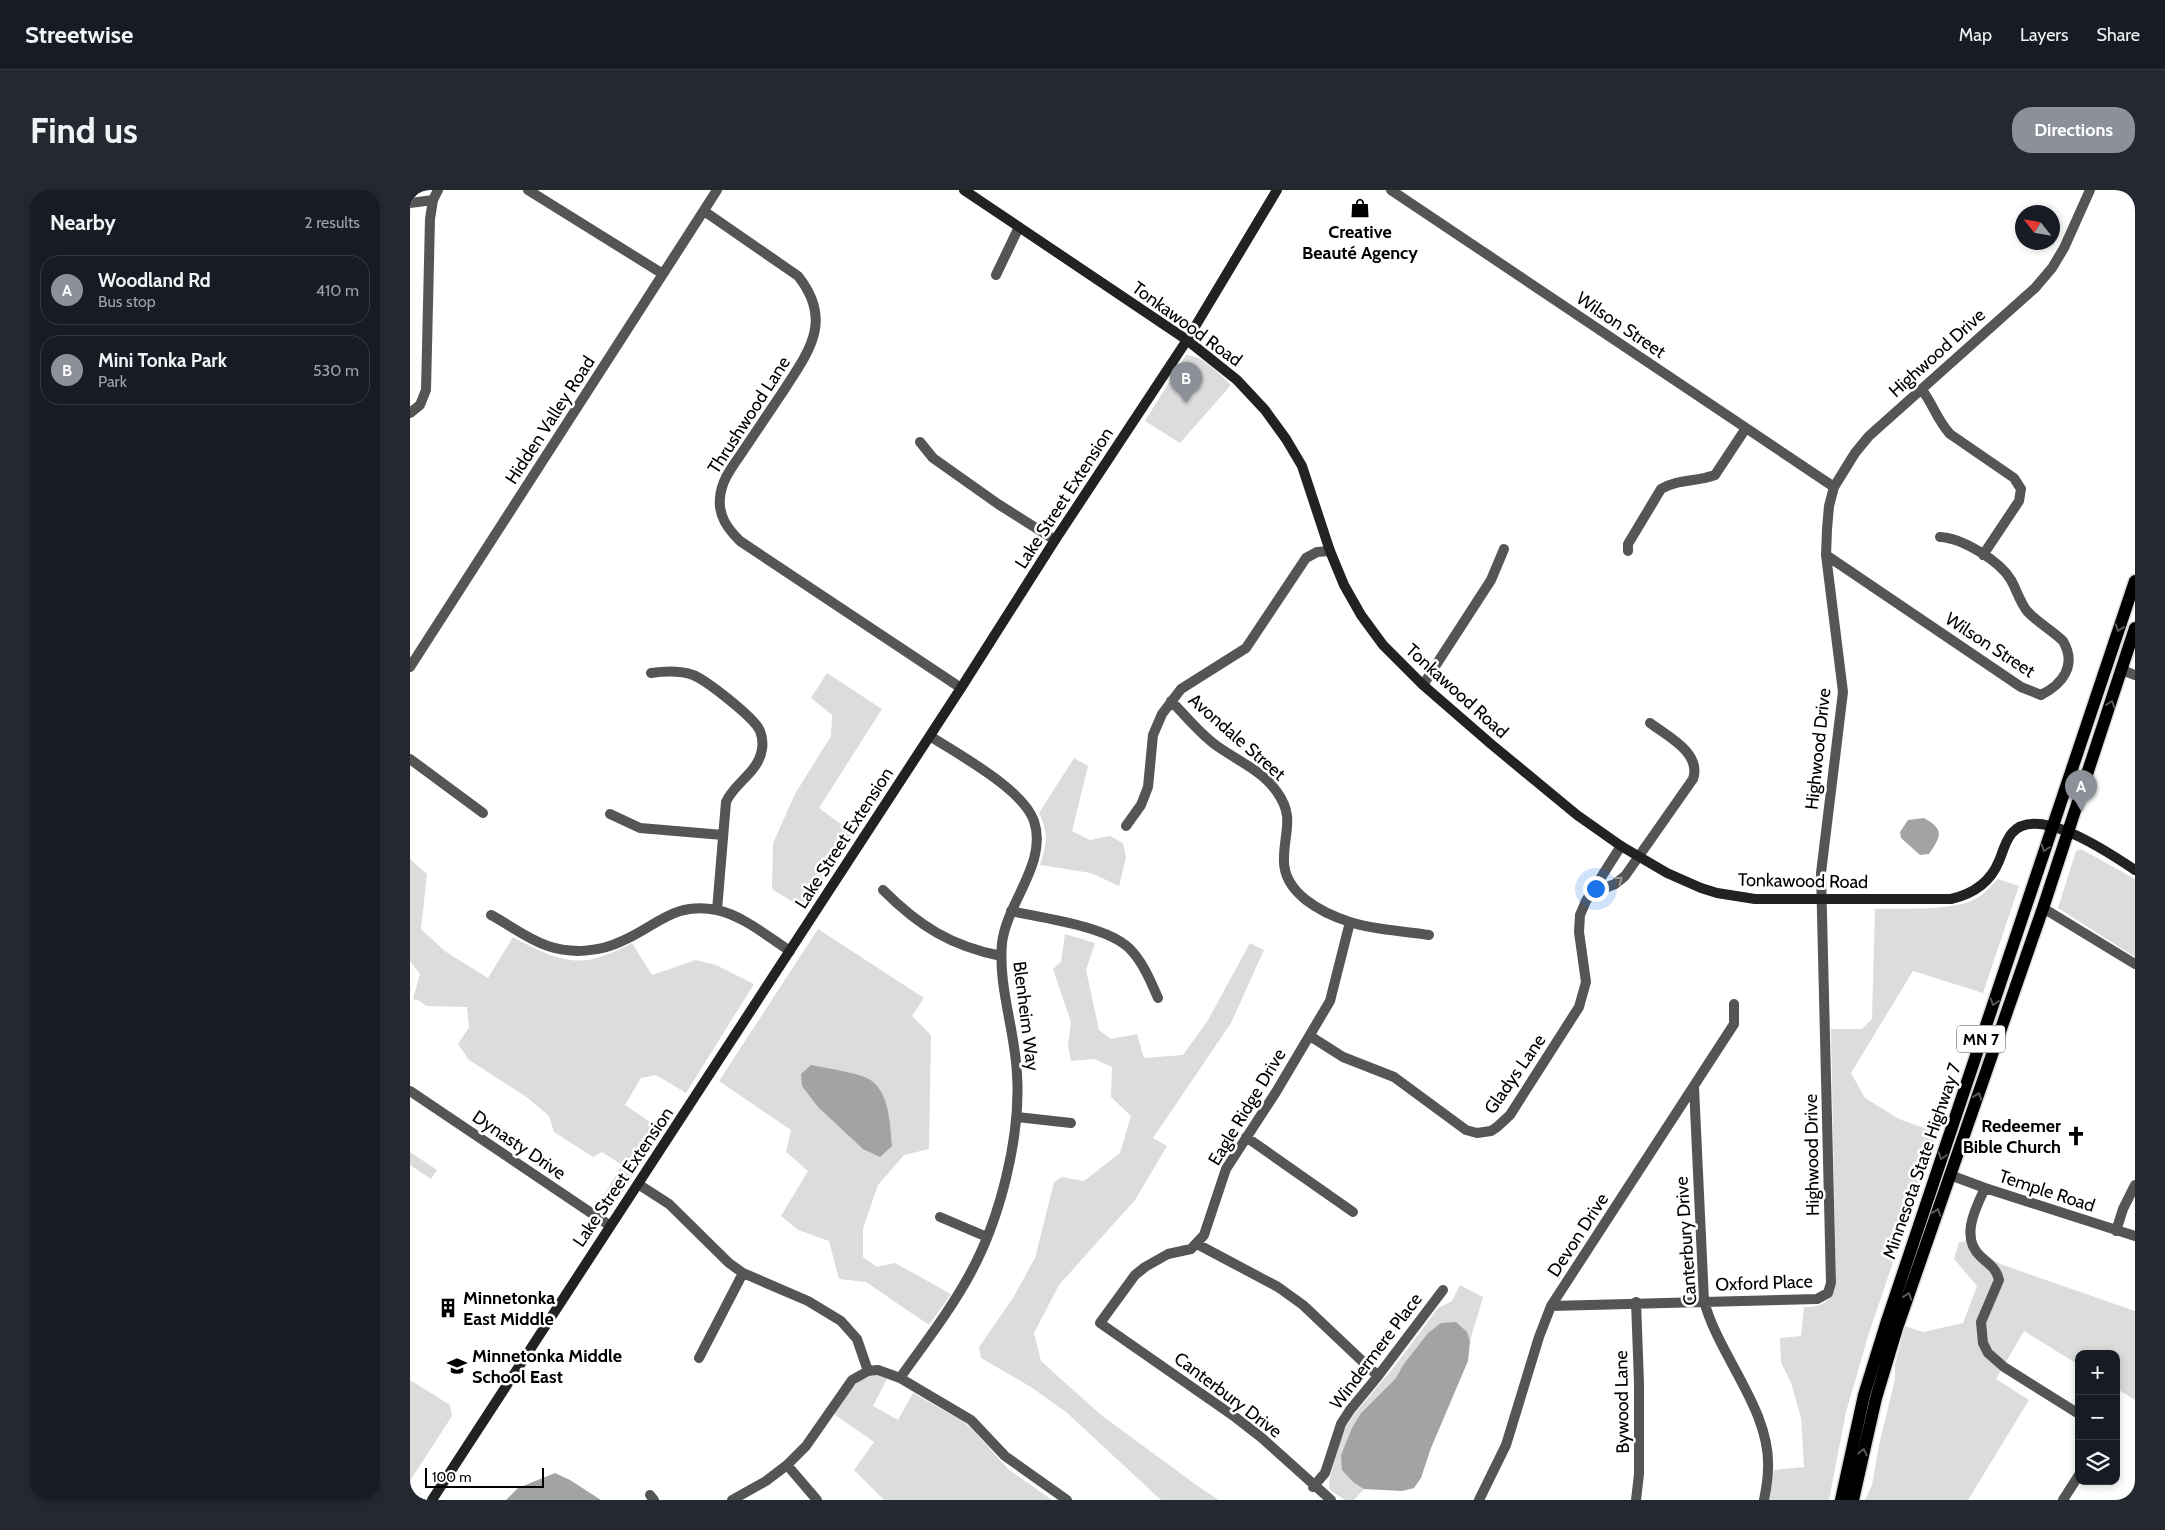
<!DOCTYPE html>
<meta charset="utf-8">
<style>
:root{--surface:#171b24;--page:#242831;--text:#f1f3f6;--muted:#9ea1a6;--line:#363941;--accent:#8c9099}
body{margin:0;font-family:Cabin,sans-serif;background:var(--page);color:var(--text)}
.controls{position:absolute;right:15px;bottom:15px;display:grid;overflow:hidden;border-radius:10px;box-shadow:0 2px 8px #0003}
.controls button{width:45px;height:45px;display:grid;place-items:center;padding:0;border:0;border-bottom:1px solid var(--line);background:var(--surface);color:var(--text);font:25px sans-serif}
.compass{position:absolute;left:1605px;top:15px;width:45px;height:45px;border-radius:50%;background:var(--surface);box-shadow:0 2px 8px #0003;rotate:301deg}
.scale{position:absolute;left:15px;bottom:12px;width:119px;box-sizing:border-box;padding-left:5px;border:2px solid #000;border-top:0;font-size:14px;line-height:18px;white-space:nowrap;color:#000;-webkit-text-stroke:4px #fff;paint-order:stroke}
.you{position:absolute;left:1185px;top:698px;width:18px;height:18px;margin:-12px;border:4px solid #fff;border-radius:50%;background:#1a73e8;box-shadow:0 0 0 8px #1a73e833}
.badge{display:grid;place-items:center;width:32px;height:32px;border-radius:50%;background:var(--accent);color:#fff;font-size:16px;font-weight:700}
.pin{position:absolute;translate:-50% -41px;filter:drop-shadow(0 1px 2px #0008)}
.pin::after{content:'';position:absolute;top:26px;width:18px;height:15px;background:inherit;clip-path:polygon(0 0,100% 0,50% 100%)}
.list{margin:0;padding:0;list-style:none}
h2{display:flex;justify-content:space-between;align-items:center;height:65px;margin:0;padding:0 20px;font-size:21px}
h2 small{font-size:16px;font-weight:400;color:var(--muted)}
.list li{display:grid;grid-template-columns:32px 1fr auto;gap:15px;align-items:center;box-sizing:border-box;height:70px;margin:0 10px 10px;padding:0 10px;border:1px solid var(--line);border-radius:20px}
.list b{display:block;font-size:19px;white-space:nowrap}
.list p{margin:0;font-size:16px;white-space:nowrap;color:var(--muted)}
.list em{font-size:16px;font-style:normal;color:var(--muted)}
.icon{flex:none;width:28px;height:28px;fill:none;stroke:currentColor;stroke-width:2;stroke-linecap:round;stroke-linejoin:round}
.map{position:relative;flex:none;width:1725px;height:1310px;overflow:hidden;border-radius:20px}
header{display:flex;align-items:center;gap:30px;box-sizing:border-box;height:70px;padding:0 25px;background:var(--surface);border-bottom:1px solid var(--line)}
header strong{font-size:24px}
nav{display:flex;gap:28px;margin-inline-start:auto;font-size:18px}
.intro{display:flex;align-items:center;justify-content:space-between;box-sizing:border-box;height:120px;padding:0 30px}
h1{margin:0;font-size:35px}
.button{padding:12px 22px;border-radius:20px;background:var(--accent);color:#fff;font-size:18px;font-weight:700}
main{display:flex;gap:30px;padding:0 30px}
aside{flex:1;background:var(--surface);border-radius:20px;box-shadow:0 2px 8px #0003}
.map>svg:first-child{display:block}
</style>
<header>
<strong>Streetwise</strong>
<nav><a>Map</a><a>Layers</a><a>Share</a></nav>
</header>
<div class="intro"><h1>Find us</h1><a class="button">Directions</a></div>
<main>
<aside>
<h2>Nearby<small>2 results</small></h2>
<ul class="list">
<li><span class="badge">A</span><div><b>Woodland Rd</b><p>Bus stop</p></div><em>410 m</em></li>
<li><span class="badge">B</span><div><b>Mini Tonka Park</b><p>Park</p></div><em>530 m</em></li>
</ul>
</aside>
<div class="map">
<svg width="1725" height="1310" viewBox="0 0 1725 1310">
<rect width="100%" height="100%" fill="#fff"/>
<path fill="#dcdcdc" d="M776,165c17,0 34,20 45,30l-51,58 -35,-22z
M417,483l55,36 -63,99 34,25 -49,76 -32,-20 1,-46 22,-49 36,-58 1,-21 -21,-17z
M664,568l14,8 -16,65 18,9 20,-4 13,7 3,15 -7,28 -28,-13 -51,-8c7,-23 9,-30 -1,-52z
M1671,659l54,30v78l-77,-49 18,-57z
M0,669l17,15 -6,55 25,23 42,26 25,-41c26,14 56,31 87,20 11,-3 22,-9 32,-14l20,32 44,-15 20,5 38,19 -68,109 -30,-18 -15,3 -16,27 37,25 -52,81 -8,1 -6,-4 26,-43 -20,-13 -9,5 -39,-25 -5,-16 -21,-18 -59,-38 -11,-16 11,-17 -2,-20 -41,-1 -6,-5 -7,-2 7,-25 -10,-13z
M1588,689l21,7 -36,107 -70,-22 -62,102 14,25 34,21 38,14 -68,200 -23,79 -17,88h-60l5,-30 30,-3 -3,-49 -10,-35 -10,-21 -1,-24 21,-2 3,-29c17,0 27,-4 32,-22l-5,-256h31l10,-10 3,-110c27,-1 71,2 96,-8 11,-4 19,-14 27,-22z
M408,739l106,69 -12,18 19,19 -2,114 -25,6 -26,30 -15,43v29l14,10 18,-4 56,31 -22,31 -63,-43 -27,-3 -10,-38 -31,-11 -17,-14 27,-45 -22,-19 5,-22 -72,-49z
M655,744l30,9 -9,27 13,60 12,9 26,-5 7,24 39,-3 25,-35 42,-77 14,7 -33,73 -78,115 14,8 -32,54 -76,85 -25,48 7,28 60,54 98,72 20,13h-58l-95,-88 -35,-25 -50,-29 -2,-11 34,-49 22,-40 19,-76 8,-5 22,4 36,-28 11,-37 -20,-19 1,-30 -18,-8 -23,2 -3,-16 3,-23 -18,-53 8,-7z
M0,962l27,18 -6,9 -21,-14z
M1565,1050c6,11 14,17 25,24l135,47v89l-19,-12v-34h-37v11l-55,-34 -28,48 33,21 -61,100h-103l7,-15 7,-40 16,-66v-14l10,-39 18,6 40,-9 14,-37 -23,-27 5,-17z
M1050,1095l23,12 -13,44 -3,-9 -39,1 -25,32 -7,13 -35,35 -9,16 -11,26 12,27 11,7 -10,11h-9l-15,-10 -1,-8 6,-27 9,-25 11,-17 39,-46 44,-59 14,-7z
M458,1186h10l9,3 -14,27 25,14 15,-27 48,27 10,8 37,41 44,31h-168l-30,-30 20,-28 -40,-28c10,-15 18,-31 34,-38z
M0,1190l40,25 2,11 -42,65z"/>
<path fill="#a3a3a3" d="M1514,628c21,12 17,18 5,36l-9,1 -19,-17 -1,-6 8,-12z
M401,875c14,3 51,8 61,16 18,14 18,45 20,65l-12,11 -17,-8 -45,-42 -16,-21 -1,-12z
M1046,1132l11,10 3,9 -2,20 -37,87 -10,30 -7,10 -12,3 -38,-2 -11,-7 -11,-12 -1,-15 11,-27 9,-15 35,-35 7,-13 25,-32 13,-10z
M145,1283l15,7 31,20h-95l12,-12z"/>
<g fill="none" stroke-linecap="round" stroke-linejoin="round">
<defs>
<path id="primary" d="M1431,1310l23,-105 22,-71 249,-743
M1443,1310l23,-102 21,-70 146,-420 92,-280"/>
</defs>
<use href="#primary" stroke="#dbdbdb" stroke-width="15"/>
<path stroke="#555" stroke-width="10" d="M118,0l135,84
M981,0l443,297
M0,13l23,-3
M294,21l94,65c35,44 12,74 -14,114 -14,21 -28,42 -43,64 -9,13 -20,27 -21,44 -2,18 8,31 20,43l221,147
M586,85l23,-48
M1512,200c11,14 15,30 28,44l64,44 7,11 -2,12 -36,54
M0,223l10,-8 6,-15 4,-171 3,-19 5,-10
M510,252l13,16 65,46 57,36
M1218,361v-7l33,-55c16,-10 36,-7 54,-14l31,-47
M1416,365l195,132 20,8c22,-11 36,-30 22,-54 -11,-11 -25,-18 -36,-30 -7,-9 -10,-20 -16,-31 -11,-19 -49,-42 -71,-43
M0,477l307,-477
M1712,480l13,5
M241,483c14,-2 28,-3 42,2 13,5 62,43 67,56 2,5 3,12 2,18 -3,23 -28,34 -36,53l-9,108
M1013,495l68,-105 13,-31
M761,511c15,15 29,33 46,45 21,15 46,25 60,46 18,25 7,40 7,66 -2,35 38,55 66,64 23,8 55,9 79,13
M0,569l73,54
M200,624l30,14 83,7
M716,636l15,-21 7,-18 5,-52 9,-21 19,-25 65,-41 60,-90 11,-6 13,-1
M473,700c36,36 68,56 118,66
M1182,703l23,-9 10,-8 68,-97c9,-26 -26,-43 -43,-56
M1633,718l92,56
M601,721c32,7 95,15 118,37 14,14 21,32 29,50
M81,725c19,10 36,24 57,31 23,8 52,6 74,-5 35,-15 52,-40 95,-31 27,6 51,27 73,41
M900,846l33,21 51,20 72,53 11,3 14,-2 6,-4 13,-12 69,-108 7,-25 -7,-50 1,-17 6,-14 35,-55
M1284,897l10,214c15,56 67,109 64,168 0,11 -2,21 -4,31
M0,901l199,134
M607,927l54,6
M836,947l107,75
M1540,985l35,13 150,48
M228,994l31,20 60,59 14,10 65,28 33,20 16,18 11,32
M1575,998c-10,21 -25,50 -4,69 9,8 15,11 18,23l-18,42 2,21 5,10 16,14 75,47
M530,1027l47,20
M1706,1041l7,-22 12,-24
M787,1054l81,43 25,18 75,71
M1226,1112l3,81v91l-3,26
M1141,1116l266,-7 11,-6 3,-10 -10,-410 22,-181 -17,-137 1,-26 2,-23 5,-19 21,-34 14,-17 166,-148 17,-20 12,-20 26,-58
M289,1168l44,-85
M490,1188c24,-34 50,-67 70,-104 30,-55 51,-137 47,-200 -2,-44 -19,-87 -15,-131 5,-41 46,-80 32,-122 -11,-32 -75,-66 -104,-85
M377,1275l30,35
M903,1297l12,-14 16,-49 9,-14 28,-34 65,-86
M240,1305l4,5
M322,1310l34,-19 21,-16 19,-19 46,-66 16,-9 10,-1 22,8 71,42 34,36 62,44
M921,1310l-69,-62 -27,-21 -135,-94 35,-48 10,-8 23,-13 23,-5 13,-14 22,-66 50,-77 54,-91 20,-79
M1069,1310l27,-55 33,-108 12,-31 183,-282v-20
M1653,1310l16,-25"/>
<path stroke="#222" stroke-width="10" d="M554,0l223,150 50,40 28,30 21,29 16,27 28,85 14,34 17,30 22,30 40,40 68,59 86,71 44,31 46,27 34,15 16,5 38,6h196c22,-5 39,-16 48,-38 4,-9 6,-20 13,-28 25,-30 99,21 123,37
M22,1310l529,-812 94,-148 132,-200 90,-150"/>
<use href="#primary" stroke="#000" stroke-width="12"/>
</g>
<defs><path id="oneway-chevron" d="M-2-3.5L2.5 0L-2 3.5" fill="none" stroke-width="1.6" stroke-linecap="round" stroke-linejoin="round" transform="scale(1.25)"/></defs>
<g stroke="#595959">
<use href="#oneway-chevron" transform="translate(1709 438) rotate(109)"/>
<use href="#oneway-chevron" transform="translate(1701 514) rotate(-72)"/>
<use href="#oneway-chevron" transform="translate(1635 658) rotate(108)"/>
<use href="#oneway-chevron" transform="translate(1584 812) rotate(108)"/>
<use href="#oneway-chevron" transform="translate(1568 906) rotate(-70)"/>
<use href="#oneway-chevron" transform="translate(1532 966) rotate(108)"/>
<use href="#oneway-chevron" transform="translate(1527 1022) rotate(-71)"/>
<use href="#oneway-chevron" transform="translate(1498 1106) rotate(-71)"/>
<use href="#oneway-chevron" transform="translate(1453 1262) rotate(-77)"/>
</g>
<use stroke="#999" href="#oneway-chevron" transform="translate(1209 690) rotate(-37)"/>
<defs>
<symbol id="shop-bare" viewBox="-9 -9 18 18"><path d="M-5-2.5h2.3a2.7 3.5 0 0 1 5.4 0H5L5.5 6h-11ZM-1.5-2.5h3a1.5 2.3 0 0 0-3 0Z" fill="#000" stroke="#fff" stroke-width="2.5" paint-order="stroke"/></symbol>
<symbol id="church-bare" viewBox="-9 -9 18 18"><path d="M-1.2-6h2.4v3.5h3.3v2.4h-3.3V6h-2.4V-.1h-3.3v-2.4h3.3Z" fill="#000" stroke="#fff" stroke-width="2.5" paint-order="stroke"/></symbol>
<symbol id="building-bare" viewBox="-9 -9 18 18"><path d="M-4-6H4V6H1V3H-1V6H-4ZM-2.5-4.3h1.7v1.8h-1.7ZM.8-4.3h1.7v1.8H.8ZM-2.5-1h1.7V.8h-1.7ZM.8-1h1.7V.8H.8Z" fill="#000" stroke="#fff" stroke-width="2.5" paint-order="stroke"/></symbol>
<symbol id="school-bare" viewBox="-9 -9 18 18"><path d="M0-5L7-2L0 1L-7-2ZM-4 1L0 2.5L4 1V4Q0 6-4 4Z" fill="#000" stroke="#fff" stroke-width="2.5" paint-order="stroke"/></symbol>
</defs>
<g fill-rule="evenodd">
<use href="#shop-bare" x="936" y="4" width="28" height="28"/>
<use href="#church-bare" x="1652" y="932" width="28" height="28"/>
<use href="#building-bare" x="24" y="1104" width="28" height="28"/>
<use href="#school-bare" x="33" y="1162" width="28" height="28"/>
</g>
<g text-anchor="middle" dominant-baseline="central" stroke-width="5" stroke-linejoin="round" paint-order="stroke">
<rect fill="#fff" stroke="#4c4c4c" stroke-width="1" x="1547" y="835.5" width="48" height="27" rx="4"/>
<g font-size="16" font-weight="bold" fill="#000">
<text x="1571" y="849">MN 7</text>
</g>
<g font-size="18" font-weight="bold" fill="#000" stroke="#fff" text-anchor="start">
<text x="950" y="42" text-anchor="middle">Creative<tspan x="950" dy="21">Beauté Agency</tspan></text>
<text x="1651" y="936" text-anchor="end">Redeemer<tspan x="1651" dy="21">Bible Church</tspan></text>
<text x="53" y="1108">Minnetonka<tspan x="53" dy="21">East Middle</tspan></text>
<text x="62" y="1166">Minnetonka Middle<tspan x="62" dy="21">School East</tspan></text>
</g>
<g font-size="18" fill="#000" stroke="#fff">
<text transform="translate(777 134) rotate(36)">Tonkawood Road</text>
<text transform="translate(1211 135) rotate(34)">Wilson Street</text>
<text transform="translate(1527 163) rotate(-42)">Highwood Drive</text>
<text transform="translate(339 225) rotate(-57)">Thrushwood Lane</text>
<text transform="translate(140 230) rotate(-57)">Hidden Valley Road</text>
<text transform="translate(654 308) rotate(-57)">Lake Street Extension</text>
<text transform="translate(1580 455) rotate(33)">Wilson Street</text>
<text transform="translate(1047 501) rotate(42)">Tonkawood Road</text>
<text transform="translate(827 547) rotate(41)">Avondale Street</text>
<text transform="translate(1408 559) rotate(-84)">Highwood Drive</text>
<text transform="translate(434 648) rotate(-57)">Lake Street Extension</text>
<text transform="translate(1393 691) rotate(1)">Tonkawood Road</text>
<text transform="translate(616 826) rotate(83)">Blenheim Way</text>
<text transform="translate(1105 884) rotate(-55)">Gladys Lane</text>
<text transform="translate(837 917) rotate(-59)">Eagle Ridge Drive</text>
<text transform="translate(109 955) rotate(34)">Dynasty Drive</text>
<text transform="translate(1402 965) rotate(-91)">Highwood Drive</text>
<text transform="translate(1512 971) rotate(-71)">Minnesota State Highway 7</text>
<text transform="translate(213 987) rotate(-56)">Lake Street Extension</text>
<text transform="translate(1637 1001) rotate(18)">Temple Road</text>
<text transform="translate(1168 1045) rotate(-57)">Devon Drive</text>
<text transform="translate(1276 1051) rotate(-94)">Canterbury Drive</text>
<text transform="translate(1354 1093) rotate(-2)">Oxford Place</text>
<text transform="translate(966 1161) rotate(-53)">Windermere Place</text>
<text transform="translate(818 1205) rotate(37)">Canterbury Drive</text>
<text transform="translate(1212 1212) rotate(-91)">Bywood Lane</text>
</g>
</g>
</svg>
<div class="controls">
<button>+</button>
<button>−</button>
<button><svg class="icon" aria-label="layers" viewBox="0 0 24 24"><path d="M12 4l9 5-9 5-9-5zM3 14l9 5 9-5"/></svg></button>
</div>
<svg class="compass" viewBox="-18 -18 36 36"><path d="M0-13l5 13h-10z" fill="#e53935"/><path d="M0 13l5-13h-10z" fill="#9ea1a6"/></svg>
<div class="scale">100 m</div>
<div class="you"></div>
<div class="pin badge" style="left:1671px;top:621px">A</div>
<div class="pin badge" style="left:776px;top:213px">B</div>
</div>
</main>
